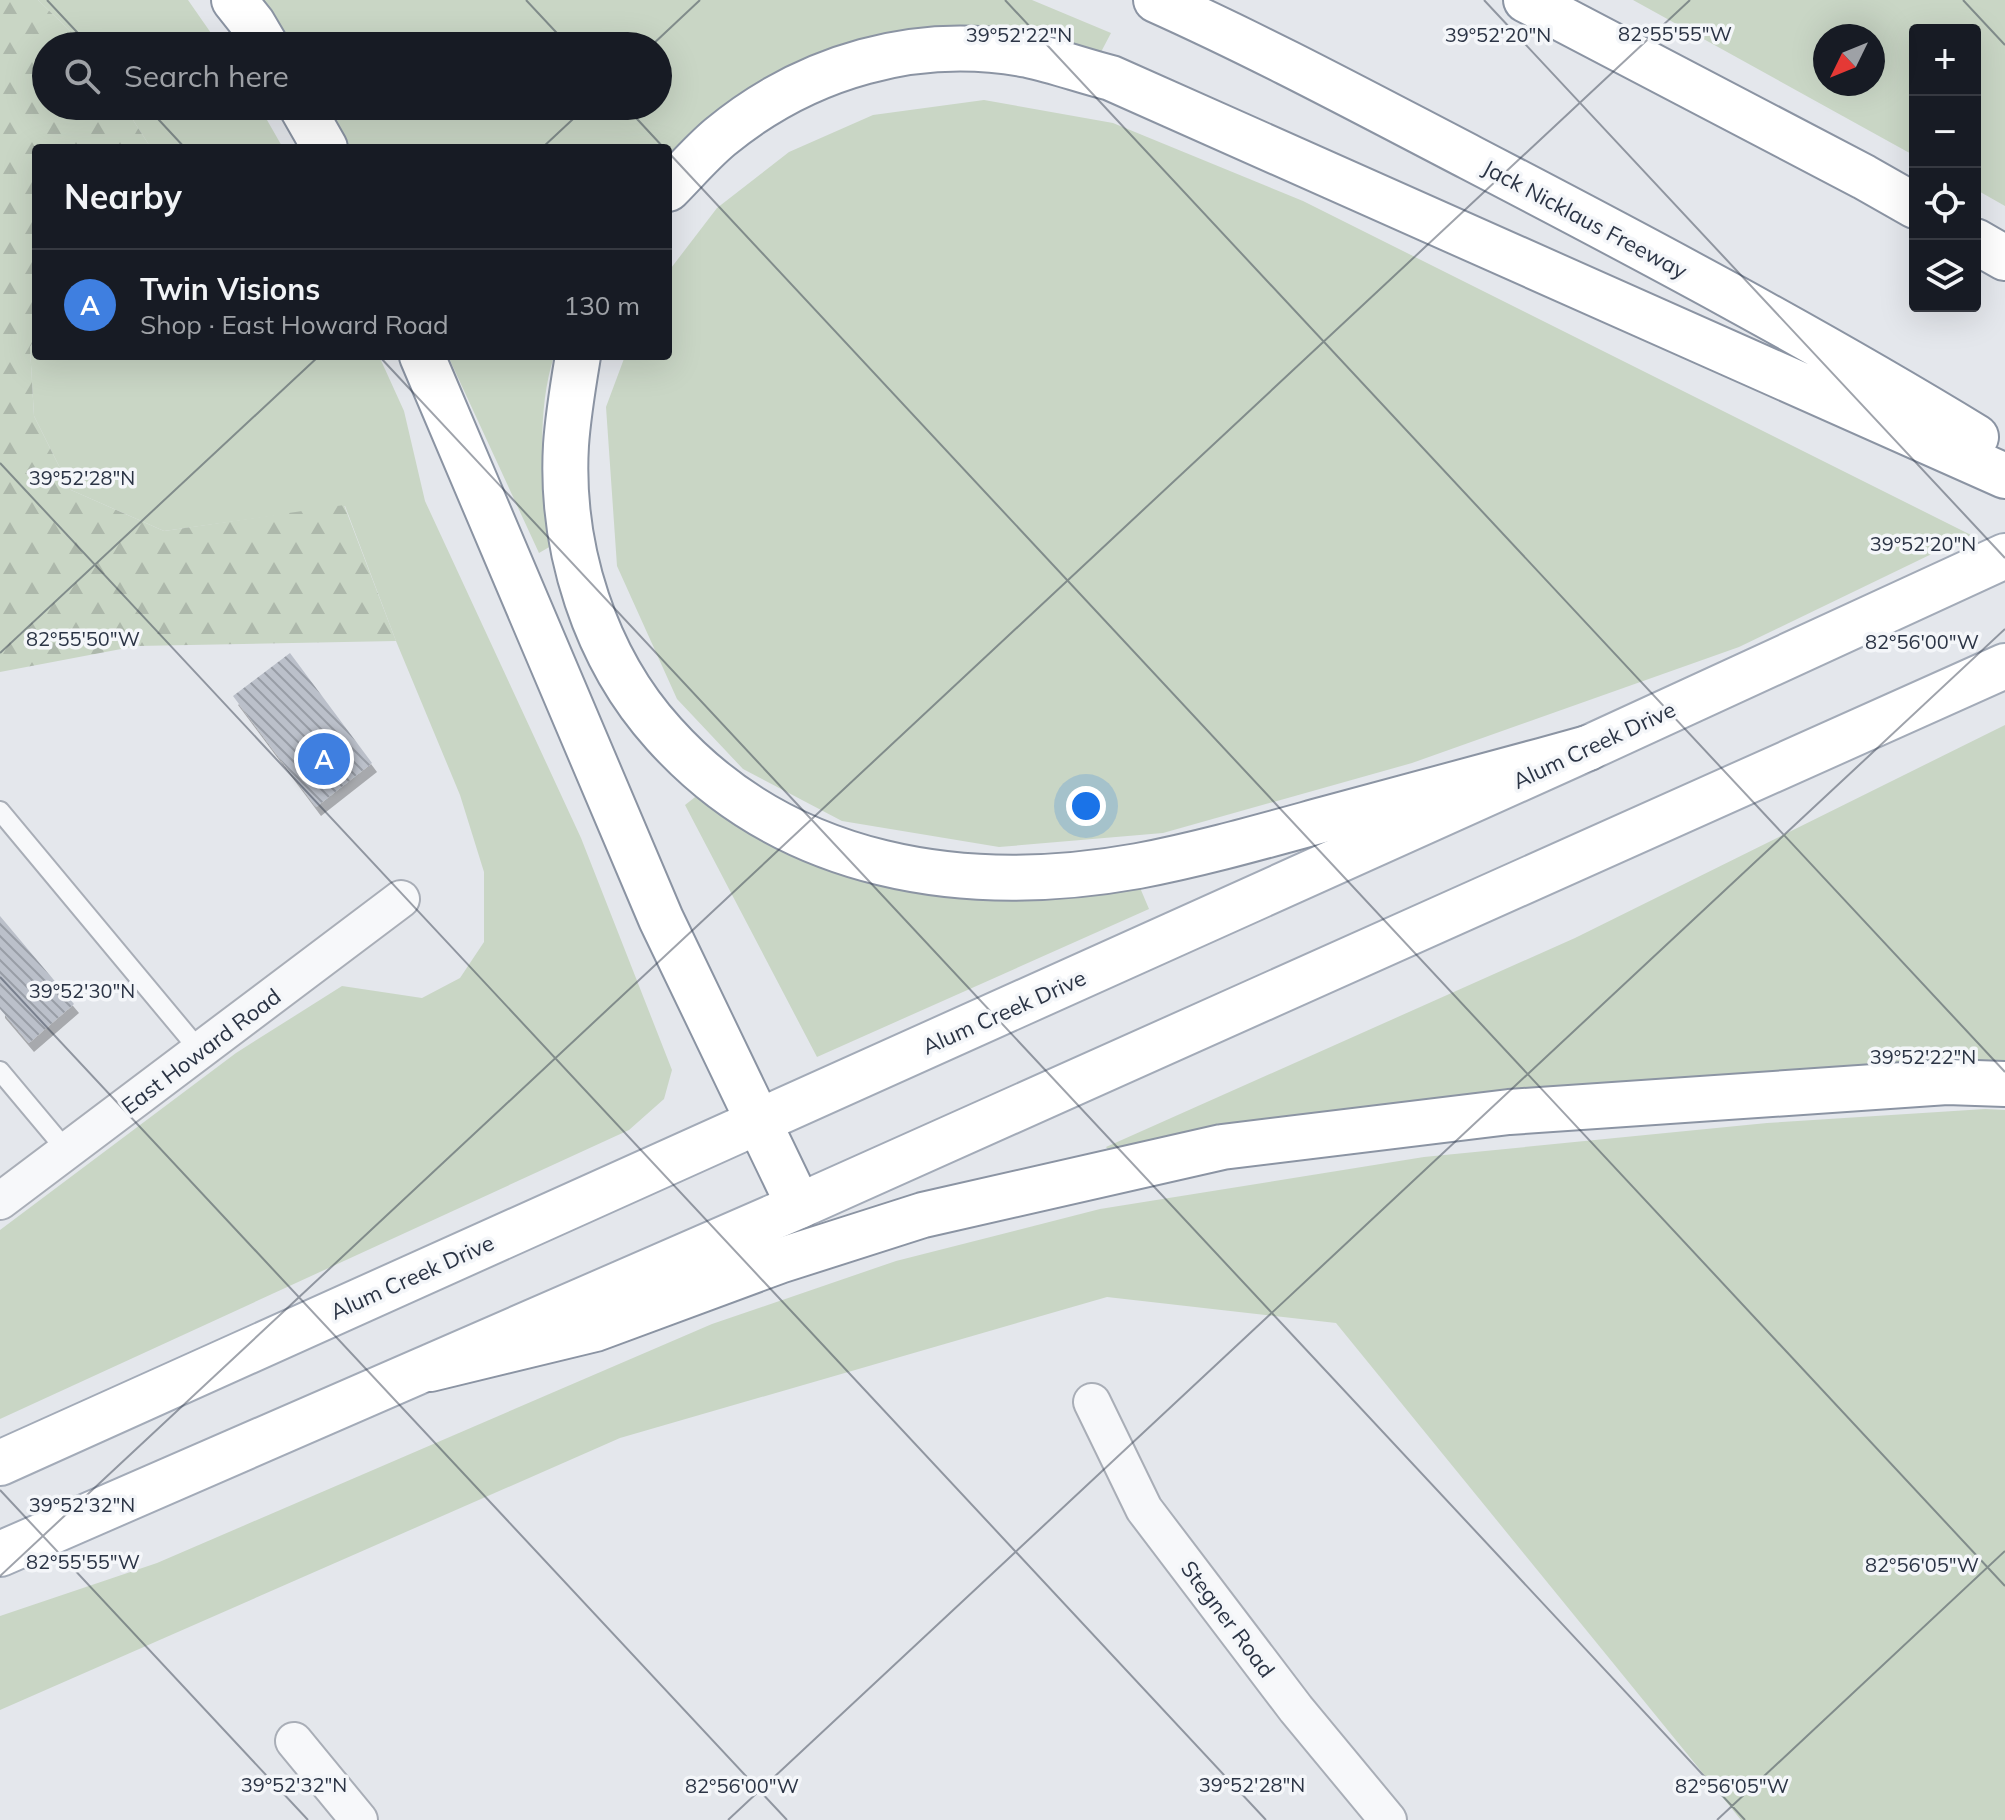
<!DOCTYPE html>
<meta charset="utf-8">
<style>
:root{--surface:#171b24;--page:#20242c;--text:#f1f3f6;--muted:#9ea1a6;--line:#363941;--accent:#7c3aed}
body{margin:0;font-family:Mulish,sans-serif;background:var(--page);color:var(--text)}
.controls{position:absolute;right:24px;top:24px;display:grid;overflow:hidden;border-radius:8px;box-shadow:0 8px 32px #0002}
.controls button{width:72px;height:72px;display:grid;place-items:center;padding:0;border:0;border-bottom:2px solid var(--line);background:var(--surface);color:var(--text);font:40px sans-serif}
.compass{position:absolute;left:1813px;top:24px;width:72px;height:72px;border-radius:50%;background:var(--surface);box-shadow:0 8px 32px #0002;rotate:227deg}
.you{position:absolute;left:1086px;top:806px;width:28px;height:28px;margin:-20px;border:6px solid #fff;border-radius:50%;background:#1a73e8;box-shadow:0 0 0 12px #1a73e833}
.badge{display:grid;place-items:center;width:52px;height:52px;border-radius:50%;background:var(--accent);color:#fff;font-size:26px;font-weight:700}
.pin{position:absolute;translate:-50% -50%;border:4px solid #fff;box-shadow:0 2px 8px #0006}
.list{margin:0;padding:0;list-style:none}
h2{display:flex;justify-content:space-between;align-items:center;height:104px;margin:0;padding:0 32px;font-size:34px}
h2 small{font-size:26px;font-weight:400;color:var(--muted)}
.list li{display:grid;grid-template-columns:52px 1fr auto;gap:24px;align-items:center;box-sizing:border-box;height:112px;padding:0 32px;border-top:2px solid var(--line)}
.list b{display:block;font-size:30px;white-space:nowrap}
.list p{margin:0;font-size:26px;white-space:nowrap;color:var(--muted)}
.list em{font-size:26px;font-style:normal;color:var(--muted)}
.icon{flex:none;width:44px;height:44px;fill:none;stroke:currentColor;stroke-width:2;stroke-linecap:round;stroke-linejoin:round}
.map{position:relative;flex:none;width:2005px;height:1820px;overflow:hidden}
.search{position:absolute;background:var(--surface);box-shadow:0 8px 32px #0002;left:32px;top:32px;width:640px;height:88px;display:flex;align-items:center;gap:20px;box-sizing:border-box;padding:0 28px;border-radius:44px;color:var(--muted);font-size:30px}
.panel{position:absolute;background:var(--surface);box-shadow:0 8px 32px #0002;left:32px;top:144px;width:640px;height:216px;border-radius:8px}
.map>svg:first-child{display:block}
</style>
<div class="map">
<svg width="2005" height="1820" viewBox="0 0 2005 1820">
<defs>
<pattern id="forest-firs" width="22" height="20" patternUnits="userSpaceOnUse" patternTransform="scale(2)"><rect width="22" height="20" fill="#c9d6c5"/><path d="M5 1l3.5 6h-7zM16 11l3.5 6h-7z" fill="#adb8ab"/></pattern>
<pattern id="building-back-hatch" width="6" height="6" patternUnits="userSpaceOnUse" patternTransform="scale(2)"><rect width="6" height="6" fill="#bbc0ca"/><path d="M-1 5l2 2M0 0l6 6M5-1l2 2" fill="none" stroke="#989da6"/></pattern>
<filter id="shadow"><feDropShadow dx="5" dy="9" stdDeviation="0" flood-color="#0004"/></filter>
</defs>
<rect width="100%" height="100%" fill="#e4e7ec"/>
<path fill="#c9d6c5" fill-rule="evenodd" d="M38,0h150l32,46h-134z
M260,0h772l79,33 -10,19 -81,-18 -157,9 -64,18 -77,48 -54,46v-7h-318l-22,-42h330v-60h-366z
M1633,0h372v206l-30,-17v-159h-60v126zM1825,36h48v48h-48z
M984,100l129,23 190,78 668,334 -232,112 -327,116 -249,70 -164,14 -157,-26 -99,-52 -66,-70 -60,-133 -11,-159 19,-51h43v-84l49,-64 72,-56 84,-37z
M124,106h135l24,42h-132z
M36,338v18h343l25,55 21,90 156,337 91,232 -8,29 -35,31 -629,289v-189l236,-177 106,-67 80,12 38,-20 24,-36v-70l-24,-77 -64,-154 -51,-135 -181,25 -93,-41 -37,-74 -4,-69z
M448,356h106c-19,61 -11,127 -3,190l-12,7z
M2005,725v338h-110l-385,35 -396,59 -8,-10 469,-209z
M699,794l65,43 78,36 89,19 207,-9 11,26 -332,148 -132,-252z
M1985,1109l20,1v710h-264l-405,-497 -229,-26 -487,141 -620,272v-94l157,-53 555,-239 184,-63 204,-52 324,-52 343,-34z"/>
<path fill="url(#forest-firs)" d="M0,0h38l48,46h-40v60h78l27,42h-115v190l-6,9 4,69 37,74 93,41 180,-26 52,136 -259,5 -137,26z"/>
<path fill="url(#building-back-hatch)" filter="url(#shadow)" d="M290,653l82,110 -56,44 -83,-111z
M0,916l74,88 -45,39 -29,-34z"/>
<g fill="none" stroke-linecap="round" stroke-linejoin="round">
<defs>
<path id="lane" d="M0,811l200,240
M0,1071l67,80"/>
<path id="street" d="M0,1201l401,-302
M1092,1402l52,107 152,200 92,111
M294,1741l65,79"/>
<path id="primary" d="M0,1463l1588,-715 417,-192
M0,1554l799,-348 1206,-540"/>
<path id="highway" d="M234,0l19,24 13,22
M1156,0c107,48 211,104 315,158 171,89 341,179 505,279
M1526,0l338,177 51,29
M301,106l24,42
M668,189c17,-17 33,-36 52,-52 86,-71 197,-103 308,-82 28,6 55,16 83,23l894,398
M1975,241l30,17
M422,356l239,563 138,287
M578,356c-5,30 -10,59 -12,89 -6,103 29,213 98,289 122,136 301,163 474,132 63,-12 126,-30 188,-47 88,-24 175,-47 262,-71
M430,1369l165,-40 184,-68 144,-46 299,-68 287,-35 438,-30 58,2"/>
</defs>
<use href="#lane" stroke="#a9aeb7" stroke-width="22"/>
<use href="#street" stroke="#a9aeb7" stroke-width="40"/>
<use href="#primary" stroke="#a3abb8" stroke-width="48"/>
<use href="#highway" stroke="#8b94a3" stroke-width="48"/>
<use href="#lane" stroke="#f7f8fa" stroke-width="18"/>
<use href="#street" stroke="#f7f8fa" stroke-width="36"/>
<use href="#primary" stroke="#fff" stroke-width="44"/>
<use href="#highway" stroke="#fff" stroke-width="44"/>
</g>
<path fill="none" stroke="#2b3445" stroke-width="2" stroke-opacity="0.45" d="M47,0l43,46M526,0l43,46M1005,0l1000,1072M1484,0l521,558M1963,0l42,45M651,46l49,-46M146,106l39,42M625,106l39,42M542,148l45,-42M668,152l1337,1434M379,356l1366,1464M0,463l1266,1357M0,653l319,-297M0,977l787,843M0,1490l308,330M0,1576l1690,-1576M728,1820l1277,-1191M1717,1820l288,-269"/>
<g text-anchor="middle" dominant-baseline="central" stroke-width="7" stroke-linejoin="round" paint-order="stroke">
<g font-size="22" fill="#2b3445" stroke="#f4f6f9">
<text transform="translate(1585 219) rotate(28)">Jack Nicklaus Freeway</text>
<text transform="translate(1594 745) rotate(-25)">Alum Creek Drive</text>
<text transform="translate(1004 1012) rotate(-24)">Alum Creek Drive</text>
<text transform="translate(201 1051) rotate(-37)">East Howard Road</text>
<text transform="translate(412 1277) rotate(-24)">Alum Creek Drive</text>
<text transform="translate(1228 1619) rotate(53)">Stegner Road</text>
</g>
</g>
<g font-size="20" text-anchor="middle" fill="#2b3445" stroke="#f4f6f9" stroke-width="7" stroke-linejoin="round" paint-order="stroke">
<text x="1675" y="41">82°55'55"W</text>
<text x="1019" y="42">39°52'22"N</text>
<text x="1498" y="42">39°52'20"N</text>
<text x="82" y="485">39°52'28"N</text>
<text x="1923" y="551">39°52'20"N</text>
<text x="83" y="646">82°55'50"W</text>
<text x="1922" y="649">82°56'00"W</text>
<text x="82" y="998">39°52'30"N</text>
<text x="1923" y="1064">39°52'22"N</text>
<text x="82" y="1512">39°52'32"N</text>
<text x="83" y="1569">82°55'55"W</text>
<text x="1922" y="1572">82°56'05"W</text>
<text x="294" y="1792">39°52'32"N</text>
<text x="1252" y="1792">39°52'28"N</text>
<text x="742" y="1793">82°56'00"W</text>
<text x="1732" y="1793">82°56'05"W</text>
</g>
</svg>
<div class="controls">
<button>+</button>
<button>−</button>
<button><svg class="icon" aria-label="locate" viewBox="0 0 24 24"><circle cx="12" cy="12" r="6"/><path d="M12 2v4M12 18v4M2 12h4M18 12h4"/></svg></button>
<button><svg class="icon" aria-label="layers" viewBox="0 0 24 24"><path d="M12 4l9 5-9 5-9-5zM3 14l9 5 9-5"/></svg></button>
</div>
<svg class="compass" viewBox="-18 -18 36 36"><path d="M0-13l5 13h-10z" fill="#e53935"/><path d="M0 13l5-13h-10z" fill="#9ea1a6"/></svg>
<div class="you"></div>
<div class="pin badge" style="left:324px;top:759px;background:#3f7fe0">A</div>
<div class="search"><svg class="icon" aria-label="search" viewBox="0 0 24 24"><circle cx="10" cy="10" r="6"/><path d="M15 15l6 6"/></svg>Search here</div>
<section class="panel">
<h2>Nearby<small></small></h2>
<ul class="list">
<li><span class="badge" style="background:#3f7fe0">A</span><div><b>Twin Visions</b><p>Shop · East Howard Road</p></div><em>130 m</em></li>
</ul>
</section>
</div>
